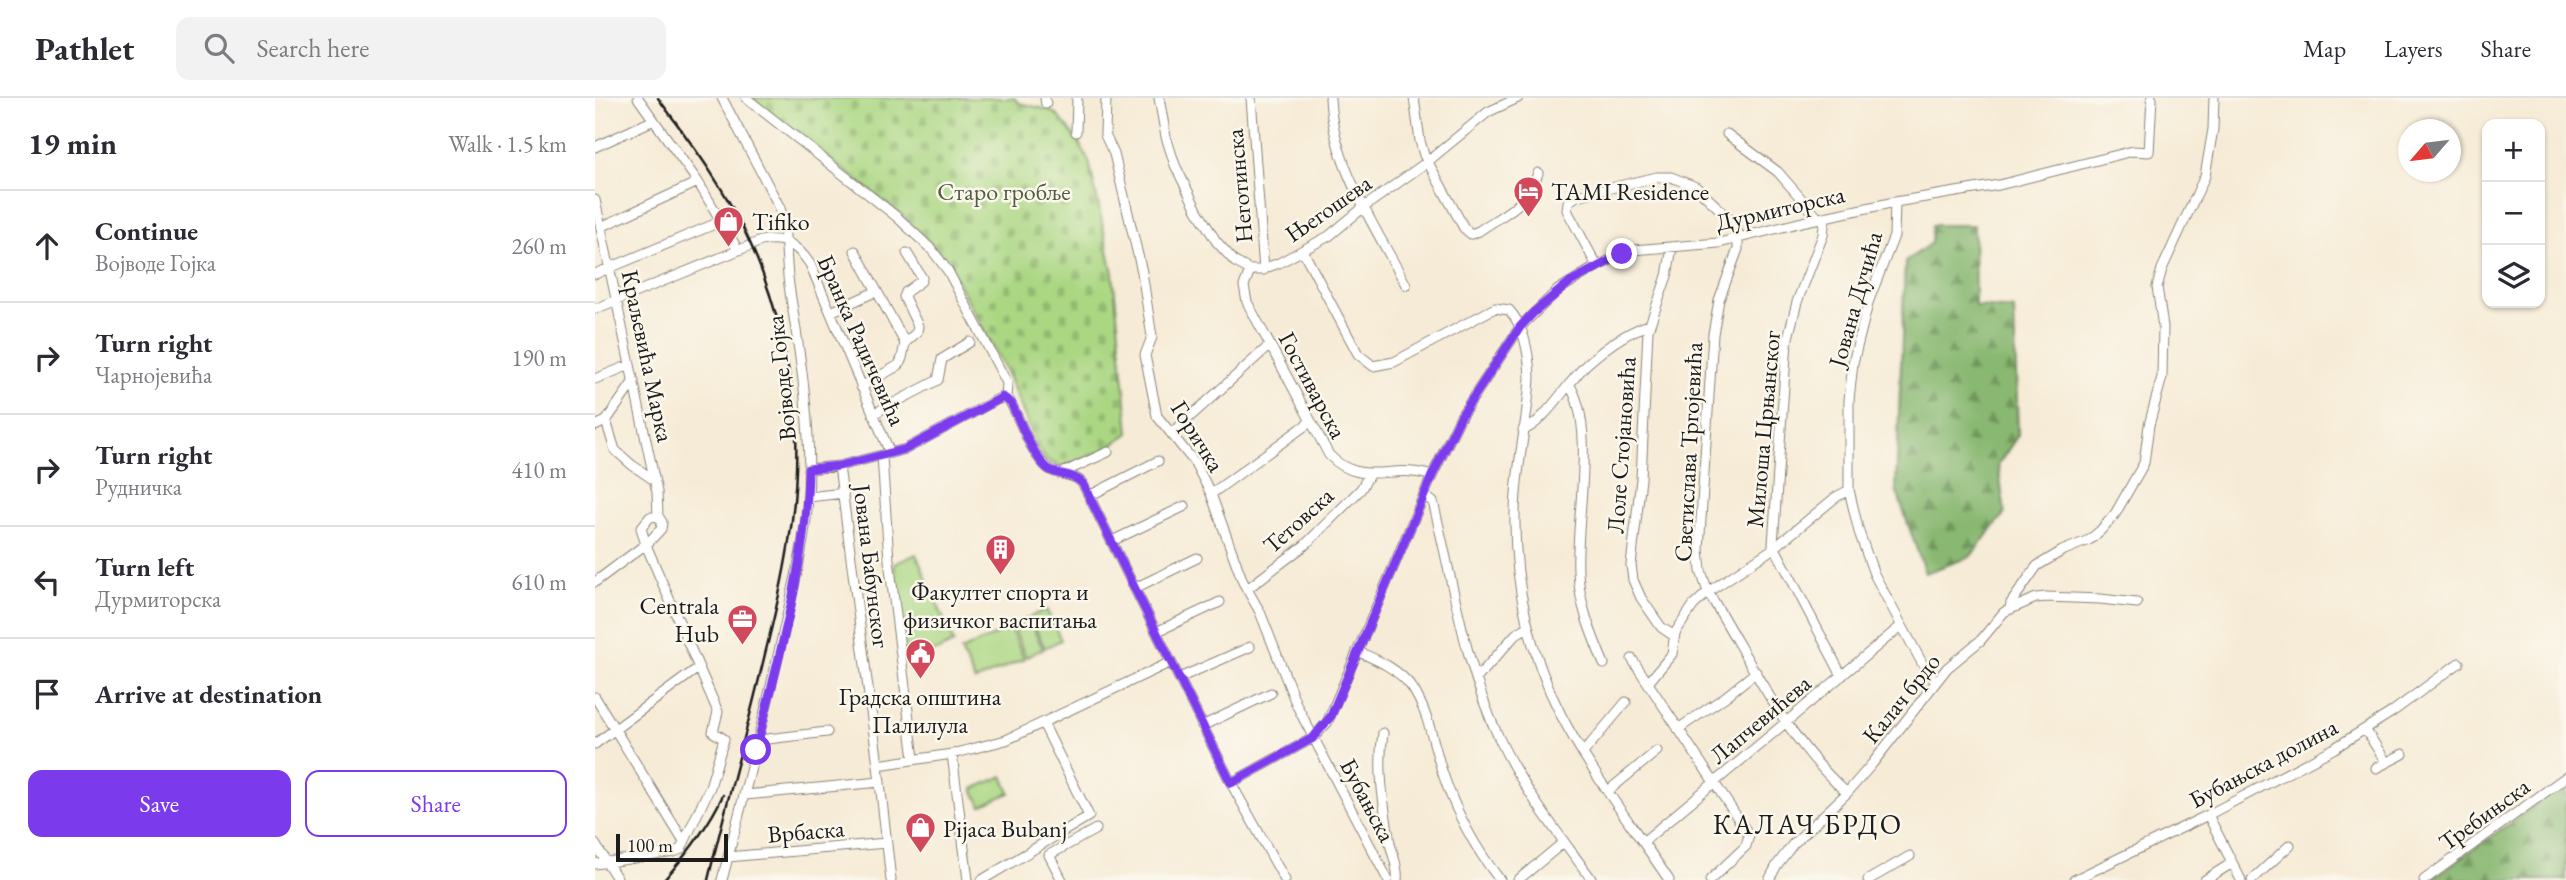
<!DOCTYPE html>
<meta charset="utf-8">
<style>
:root{--surface:#fff;--page:#f2f2f3;--text:#2b2b33;--muted:#7c7c81;--line:#e1e1e2;--accent:#7c3aed}
body{margin:0;font-family:"EB Garamond",serif;background:var(--page);color:var(--text)}
.controls{position:absolute;right:21px;top:21px;display:grid;overflow:hidden;border-radius:14px;box-shadow:0 2px 5px #0004}
.controls button{width:63px;height:63px;display:grid;place-items:center;padding:0;border:0;border-bottom:2px solid var(--line);background:var(--surface);color:var(--text);font:35px sans-serif}
.compass{position:absolute;left:1803px;top:21px;width:63px;height:63px;border-radius:50%;background:var(--surface);box-shadow:0 2px 5px #0004;rotate:242deg}
.scale{position:absolute;left:21px;bottom:18px;width:112px;box-sizing:border-box;padding-left:7px;border:4px solid #1c1c1c;border-top:0;font-size:19px;line-height:24px;white-space:nowrap;color:#1c1c1c;-webkit-text-stroke:5px #fbf7ec;paint-order:stroke}
.stop{position:absolute;width:21px;height:21px;margin:-16px;border:5px solid #7c3aed;border-radius:50%;background:#fff}
.stop.end{background:#7c3aed;border-color:#fff;box-shadow:0 2px 7px #0008}
.list{margin:0;padding:0;list-style:none}
h2{display:flex;justify-content:space-between;align-items:center;height:91px;margin:0;padding:0 28px;font-size:30px}
h2 small{font-size:23px;font-weight:400;color:var(--muted)}
.list li{display:grid;grid-template-columns:46px 1fr auto;gap:21px;align-items:center;box-sizing:border-box;height:112px;padding:0 28px;border-top:2px solid var(--line)}
.list b{display:block;font-size:26px;white-space:nowrap}
.list p{margin:0;font-size:23px;white-space:nowrap;color:var(--muted)}
.list em{font-size:23px;font-style:normal;color:var(--muted)}
.actions{display:flex;gap:14px;padding:21px 28px}
.actions a{flex:1;padding:16px 0;border:2px solid var(--accent);border-radius:14px;text-align:center;font-size:24px;color:var(--accent)}
.actions .main{background:var(--accent);color:#fff}
.icon{flex:none;width:38px;height:38px;fill:none;stroke:currentColor;stroke-width:2;stroke-linecap:round;stroke-linejoin:round}
.map{position:relative;flex:none;width:1971px;height:782px;overflow:hidden}
header{display:flex;align-items:center;gap:42px;box-sizing:border-box;height:98px;padding:0 35px;background:var(--surface);border-bottom:2px solid var(--line)}
header strong{font-size:33px}
nav{display:flex;gap:38px;margin-inline-start:auto;font-size:24px}
.search{width:490px;height:63px;background:var(--page);display:flex;align-items:center;gap:18px;box-sizing:border-box;padding:0 24px;border-radius:14px;color:var(--muted);font-size:26px}
main{display:flex}
aside{flex:1;background:var(--surface)}
.map>svg:first-child{display:block}
</style>
<header>
<strong>Pathlet</strong>
<div class="search"><svg class="icon" aria-label="search" viewBox="0 0 24 24"><circle cx="10" cy="10" r="6"/><path d="M15 15l6 6"/></svg>Search here</div>
<nav><a>Map</a><a>Layers</a><a>Share</a></nav>
</header>
<main>
<aside>
<h2>19 min<small>Walk · 1.5 km</small></h2>
<ul class="list">
<li><svg class="icon" aria-label="ahead" viewBox="0 0 24 24"><path d="M12 20V5M6 11l6-6 6 6"/></svg><div><b>Continue</b><p>Војводе Гојка</p></div><em>260 m</em></li>
<li><svg class="icon" aria-label="right" viewBox="0 0 24 24"><path d="M7 20v-9h11M14 6l5 5-5 5"/></svg><div><b>Turn right</b><p>Чарнојевића</p></div><em>190 m</em></li>
<li><svg class="icon" aria-label="right" viewBox="0 0 24 24"><path d="M7 20v-9h11M14 6l5 5-5 5"/></svg><div><b>Turn right</b><p>Рудничка</p></div><em>410 m</em></li>
<li><svg class="icon" aria-label="left" viewBox="0 0 24 24"><path d="M17 20v-9H6M10 6l-5 5 5 5"/></svg><div><b>Turn left</b><p>Дурмиторска</p></div><em>610 m</em></li>
<li><svg class="icon" aria-label="arrive" viewBox="0 0 24 24"><path d="M6 21V4h12l-3 4 3 4H6"/></svg><div><b>Arrive at destination</b></div></li>
</ul>
<div class="actions"><a class="main">Save</a><a>Share</a></div>
</aside>
<div class="map">
<svg width="1971" height="782" viewBox="0 0 1971 782">
<defs>
<pattern id="forest-firs" width="22" height="20" patternUnits="userSpaceOnUse" patternTransform="scale(1.75)"><rect width="22" height="20" fill="#88b871"/><path d="M5 1l3.5 6h-7zM16 11l3.5 6h-7z" fill="#6e955c"/></pattern>
<pattern id="cemetery-stones" width="16" height="16" patternUnits="userSpaceOnUse" patternTransform="scale(1.75)"><rect width="16" height="16" fill="#abd783"/><path d="M2 7V4a2 2 0 0 1 4 0v3zM10 15v-3a2 2 0 0 1 4 0v3z" fill="#93b871"/></pattern>
</defs>
<rect width="100%" height="100%" fill="#fbf7ec"/>
<filter id="ink" filterUnits="userSpaceOnUse"><feTurbulence type="fractalNoise" baseFrequency=".0143" numOctaves="2"/><feDisplacementMap in="SourceGraphic" scale="14" xChannelSelector="R" yChannelSelector="G"/><feConvolveMatrix kernelMatrix="1 2 1 2 8 2 1 2 1" color-interpolation-filters="sRGB"/></filter>
<filter id="wash" filterUnits="userSpaceOnUse"><feTurbulence type="fractalNoise" baseFrequency=".00686" numOctaves="4" result="noise"/><feDisplacementMap in="SourceGraphic" scale="28" xChannelSelector="R" yChannelSelector="G"/><feGaussianBlur stdDeviation="1.57" result="paint"/><feColorMatrix in="noise" values="0 0 0 0 0 0 0 0 0 0 0 0 0 0 0 0 0 1.4 0 .05"/><feComposite in="paint" operator="in"/></filter>
<g filter="url(#wash)">
<rect width="100%" height="100%" fill="#f6ebd6"/>
<path fill="#abd783" stroke="#647a50" stroke-width="2" d="M321,456l38,89 -44,20 -5,-2 -11,-97z
M451,511l15,31 -16,8 -15,-31z
M433,520l15,31 -17,8 -14,-31z
M415,530l14,31 -49,22 -14,-30z
M408,678l7,17 -29,13 -8,-17z"/>
<path fill="url(#forest-firs)" stroke="#526a46" stroke-width="2" d="M1337,127h42l1,81 39,3 4,126 -20,30 7,48 -35,44 -45,16 -29,-84 9,-227 26,-19z
M1971,685v97h-136z"/>
<path fill="url(#cemetery-stones)" stroke="#647a50" stroke-width="2" d="M156,0h263l5,5 30,7 9,6 19,23 12,22 24,113 16,159 -26,18 -40,16 -16,-6 -9,-13 -32,-77 -62,-114 -41,-41z"/>
</g>
<g filter="url(#ink)">
<g fill="none" stroke-linecap="round" stroke-linejoin="round">
<defs>
<path id="minor" d="M43,0l60,84 40,68
M151,0l151,119 35,33 16,21 59,112 -1,15
M450,0l1,6
M511,0l-1,37 9,19 28,118 10,65 -7,18 12,61 38,47 16,31 32,88 17,30 37,94 91,174
M564,0l7,39 9,28 22,45 19,31 19,21 15,8h10l19,-7 50,-27 35,-29 63,-45 61,-50 30,-14
M656,0l13,172
M735,0c3,68 45,128 76,187
M819,0l6,43 4,14 40,73 7,6 8,-3c26,-18 50,-27 59,-58
M481,34l1,-34
M1132,36l51,38 40,46
M0,49l59,-27
M0,102l62,292 1,24 4,6 -1,7 -15,16 -5,-17 9,-11 8,-1
M1300,104l-1,34 -25,64 -16,63 -4,37v90l10,42 15,42 48,89 13,18
M1230,119l-2,18 -26,67 -10,40 -14,202 69,132
M6,129l97,-45
M1077,149l-5,29 -19,54 -7,149 -10,86 2,15 8,18 20,29 13,9
M260,153l50,92
M708,153l55,103 15,12 21,-4 101,-54 14,2c16,17 20,45 21,67 -2,46 -15,91 -15,138 -1,69 15,139 46,200 30,58 72,111 108,165
M1002,168l-30,-56 1,-8 9,-6 80,-19h14l25,10 34,32 8,14v16l-19,51 -6,34 -14,216 2,21 7,21c44,71 76,145 139,201
M655,172l-6,16 3,16 82,153c33,34 64,7 103,21
M0,176l127,-53
M0,211l166,-68c23,-5 36,4 49,23l80,189
M236,214l46,-21
M0,281l35,-14
M39,283l-28,40 9,29 17,15 22,15
M974,286c28,43 6,136 9,187 1,33 13,62 26,93
M266,289l38,-22 3,-7 3,-15 12,-11 1,-6 -14,-29 2,-5 15,-11 1,-3 -15,-25
M278,316l65,-34 4,-21 28,-17
M0,328l11,-5
M928,332c19,-4 48,-52 65,-67 16,-14 40,-32 61,-38
M577,335l98,-88
M287,358l7,104 25,199
M244,368l39,299 13,115
M213,371l31,-3 67,-17 94,-51 9,2c11,19 22,55 39,68 11,9 25,4 35,16l148,299 54,97
M467,375l46,-21
M616,396l99,-72
M829,397l9,7c20,79 31,162 66,236 24,52 60,96 93,142
M494,398l69,-35
M213,399l36,-4
M517,443l73,-35
M0,484l51,-38
M540,490l62,-30
M652,491l58,-44 56,-56 8,-14
M1415,511l1,-6 26,-37 25,-15 27,-11 11,-9 15,-17 29,-51 5,-38 13,-48 1,-50 -6,-40 5,-18 43,-93 8,-47 1,-31
M561,534l64,-30
M762,553c20,9 40,17 54,35 17,24 22,57 31,85 13,40 32,76 58,109
M1037,561l117,176 -3,11 -36,34
M584,580l71,-31
M882,580l39,-44 12,-7
M1053,585l24,-29 3,-21 18,-27 15,-14 66,-44 62,-51 13,-7
M0,599l89,145
M607,628l69,-33
M1083,631l47,-32 31,-25
M1770,631l21,33
M788,635c-6,36 1,74 7,110 2,12 9,24 7,37
M164,642l68,-8
M0,646l103,-76
M988,655l43,-51
M357,656l16,126
M283,667l74,-11 54,-14 165,-78
M1781,670l27,-14
M636,685l82,-45 14,-15 105,-247 29,-60 59,-89 38,-37 39,-24 36,-16 86,-7 87,-22 89,-19 104,-17 134,-34 16,1 3,-54
M1013,693l49,-40
M150,697l135,-13
M1613,717l33,65
M1048,744l258,-216
M0,746l23,36
M133,759l158,-14
M0,766l79,-12 7,-3 29,-62 14,-48 -11,-7 5,-20 -72,-167
M127,782c21,-80 42,-161 60,-242 10,-46 23,-93 26,-140 4,-69 -7,-138 -18,-206 -5,-28 -2,-57 -10,-84l-58,-110
M387,782l107,-64 -46,-93
M467,782l-13,-25 47,-26
M923,782l46,-38
M1174,782l8,-15 16,-21 54,-51 25,-29 75,-96 34,-28 23,-28 32,-14 10,-1 54,2 37,4
M1273,782l42,-24
M1479,782l134,-65 125,-66 59,-37 67,-49
M1610,782l27,-17
M1657,782l38,-35
M1829,782l142,-103"/>
</defs>
<use href="#minor" stroke="#898479" stroke-width="11"/>
<use href="#minor" stroke="#fff" stroke-width="9"/>
<path stroke="#1c1c1c" stroke-width="2.5" d="M63,0c34,46 70,94 93,147 26,59 41,125 45,190 3,74 -13,148 -31,219 -18,76 -39,151 -57,226
M69,782c23,-26 45,-54 59,-85"/>
</g>
</g>
<g fill="none" stroke-linecap="round" stroke-linejoin="round" filter="url(#ink)">
<path stroke="#7c3aed" stroke-width="9" d="M161,652c22,-90 51,-188 52,-281l31,-3 67,-17 97,-52 8,6c9,18 21,52 36,65 11,9 26,4 36,16l148,299 82,-45 18,-22 101,-240 29,-60 59,-89 13,-14 37,-31 52,-28"/>
</g>
<defs>
<symbol id="hotel-pin" viewBox="-11 -11 22 30"><path d="M0 17L-7.5 6A9.5 9.5 0 1 1 7.5 6Z" fill="#d1495b" stroke="#fbf7ec"/><path d="M-6-4.5h1.5V1H6V5H4.5V3h-9V5H-6ZM-4 0a1.8 1.8 0 1 1 3.6 0ZM.5 0V-2.5h3Q6-2.5 6 0Z" fill="#fff"/></symbol>
<symbol id="shop-pin" viewBox="-11 -11 22 30"><path d="M0 17L-7.5 6A9.5 9.5 0 1 1 7.5 6Z" fill="#d1495b" stroke="#fbf7ec"/><path d="M-5-2.5h2.3a2.7 3.5 0 0 1 5.4 0H5L5.5 6h-11ZM-1.5-2.5h3a1.5 2.3 0 0 0-3 0Z" fill="#fff"/></symbol>
<symbol id="building-pin" viewBox="-11 -11 22 30"><path d="M0 17L-7.5 6A9.5 9.5 0 1 1 7.5 6Z" fill="#d1495b" stroke="#fbf7ec"/><path d="M-4-6H4V6H1V3H-1V6H-4ZM-2.5-4.3h1.7v1.8h-1.7ZM.8-4.3h1.7v1.8H.8ZM-2.5-1h1.7V.8h-1.7ZM.8-1h1.7V.8H.8Z" fill="#fff"/></symbol>
<symbol id="office-pin" viewBox="-11 -11 22 30"><path d="M0 17L-7.5 6A9.5 9.5 0 1 1 7.5 6Z" fill="#d1495b" stroke="#fbf7ec"/><path d="M-6-3h4V-5.5h4V-3h4V5H-6ZM-1-4.5V-3h2v-1.5ZM-6 0V1H6V0Z" fill="#fff"/></symbol>
<symbol id="civic-pin" viewBox="-11 -11 22 30"><path d="M0 17L-7.5 6A9.5 9.5 0 1 1 7.5 6Z" fill="#d1495b" stroke="#fbf7ec"/><path d="M-.6-6.5H3V-4.5H.6V-3L4-1V1h2V6H-6V1h2V-1L-.6-3ZM-1.2 2.5V6h2.4V2.5Z" fill="#fff"/></symbol>
</defs>
<g fill-rule="evenodd">
<use href="#hotel-pin" x="916" y="76" width="35" height="47"/>
<use href="#shop-pin" x="116" y="106" width="35" height="47"/>
<use href="#building-pin" x="388" y="434" width="35" height="47"/>
<use href="#office-pin" x="130" y="504" width="35" height="47"/>
<use href="#civic-pin" x="308" y="538" width="35" height="47"/>
<use href="#shop-pin" x="308" y="712" width="35" height="47"/>
</g>
<g text-anchor="middle" dominant-baseline="central" stroke-width="5" stroke-linejoin="round" paint-order="stroke">
<g font-size="24" fill="#1c1c1c" stroke="#fbf7ec">
<text transform="translate(644 88) rotate(-95)">Неготинска</text>
<text transform="translate(733 110) rotate(-35)">Његошева</text>
<text transform="translate(1185 110) rotate(-13)">Дурмиторска</text>
<text transform="translate(1260 201) rotate(-74)">Јована Дучића</text>
<text transform="translate(267 242) rotate(66)">Бранка Радичевића</text>
<text transform="translate(53 258) rotate(78)">Краљевића Марка</text>
<text transform="translate(186 280) rotate(-96)">Војводе Гојка</text>
<text transform="translate(718 287) rotate(62)">Гостиварска</text>
<text transform="translate(1168 331) rotate(-85)">Милоша Црњанског</text>
<text transform="translate(603 338) rotate(58)">Горичка</text>
<text transform="translate(1026 347) rotate(-86)">Лоле Стојановића</text>
<text transform="translate(1093 354) rotate(-87)">Светислава Тргојевића</text>
<text transform="translate(703 422) rotate(-42)">Тетовска</text>
<text transform="translate(277 468) rotate(83)">Јована Бабунског</text>
<text transform="translate(1306 600) rotate(-51)">Калач брдо</text>
<text transform="translate(1165 621) rotate(-40)">Лапчевићева</text>
<text transform="translate(1668 665) rotate(-28)">Бубањска долина</text>
<text transform="translate(773 702) rotate(62)">Бубањска</text>
<text transform="translate(1889 716) rotate(-36)">Требињска</text>
<text transform="translate(211 733) rotate(-5)">Врбаска</text>
</g>
<g font-size="24" fill="#4e5d40" stroke="#fbf7ec">
<text x="409" y="93">Старо гробље</text>
</g>
<g font-size="24" fill="#1c1c1c" stroke="#fbf7ec" text-anchor="start">
<text x="956" y="93">TAMI Residence</text>
<text x="157" y="123">Tifiko</text>
<text x="405" y="493" text-anchor="middle">Факултет спорта и<tspan x="405" dy="28">физичког васпитања</tspan></text>
<text x="124" y="507" text-anchor="end">Centrala<tspan x="124" dy="28">Hub</tspan></text>
<text x="325" y="598" text-anchor="middle">Градска општина<tspan x="325" dy="28">Палилула</tspan></text>
<text x="348" y="730">Pijaca Bubanj</text>
</g>
<g font-size="28" letter-spacing="2" fill="#1c1c1c" stroke="#fbf7ec">
<text x="1213" y="726">КАЛАЧ БРДО</text>
</g>
</g>
</svg>
<div class="controls">
<button>+</button>
<button>−</button>
<button><svg class="icon" aria-label="layers" viewBox="0 0 24 24"><path d="M12 4l9 5-9 5-9-5zM3 14l9 5 9-5"/></svg></button>
</div>
<svg class="compass" viewBox="-18 -18 36 36"><path d="M0-13l5 13h-10z" fill="#e53935"/><path d="M0 13l5-13h-10z" fill="#7c7c81"/></svg>
<div class="scale">100 m</div>
<div class="stop" style="left:161px;top:652px"></div>
<div class="stop end" style="left:1027px;top:156px"></div>
</div>
</main>
